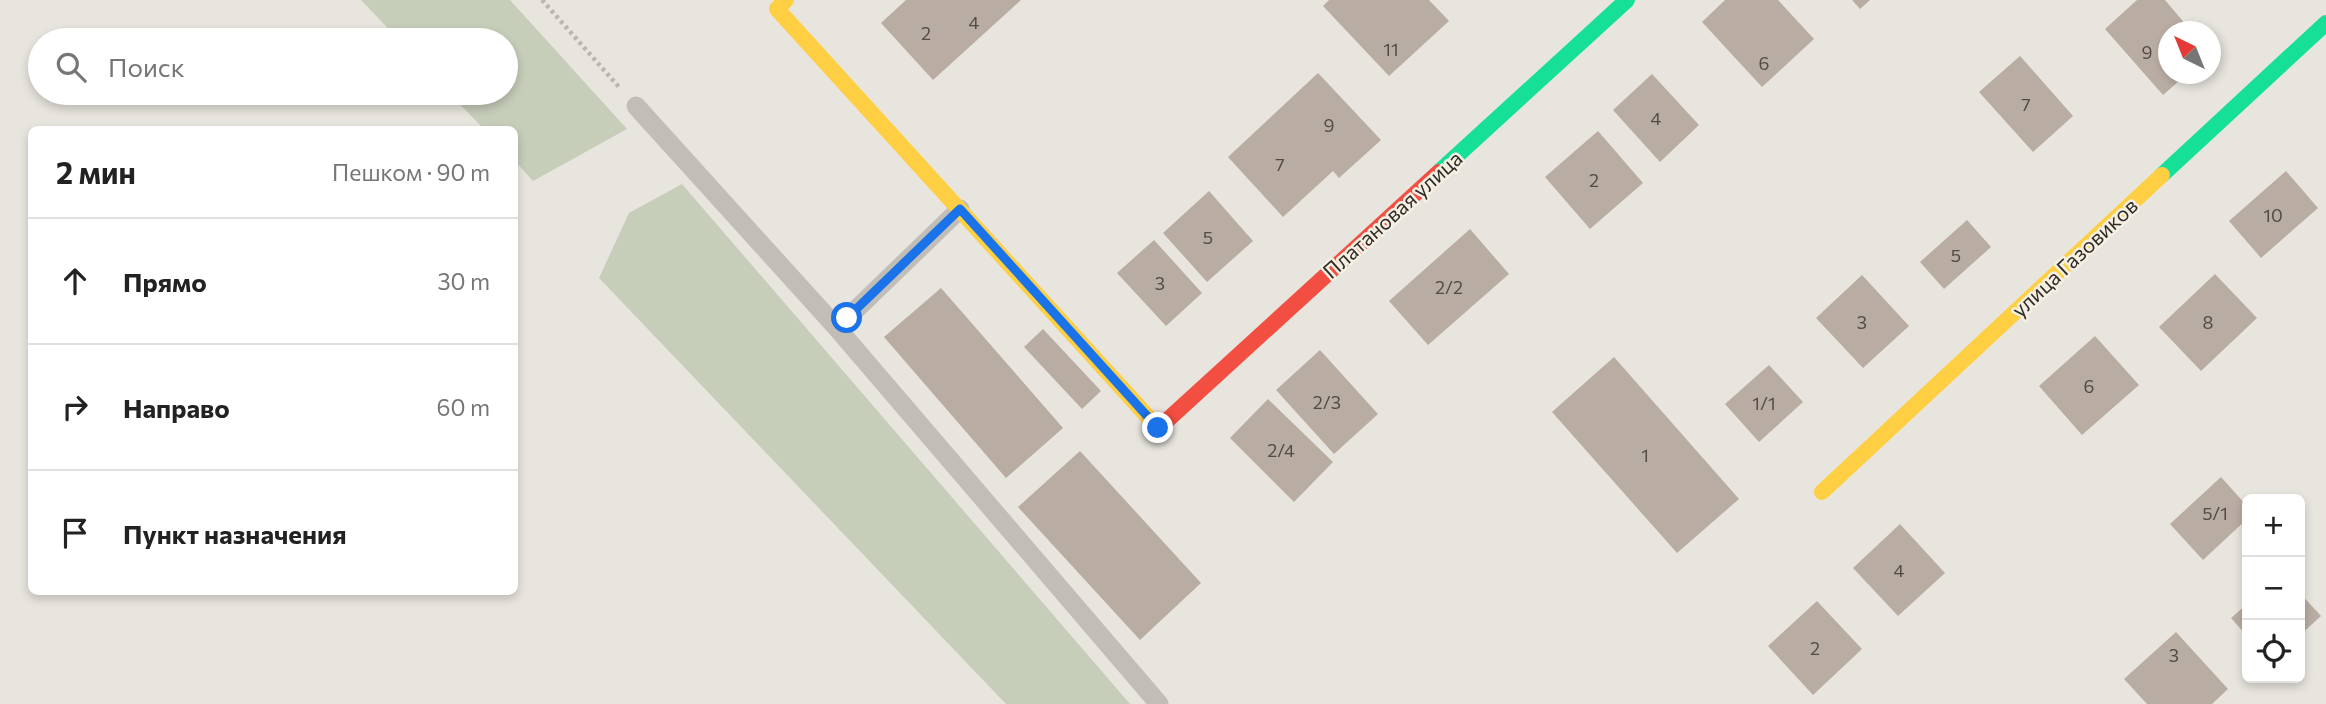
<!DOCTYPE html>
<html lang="ru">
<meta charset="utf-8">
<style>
:root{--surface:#fff;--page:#f2f2f2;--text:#222;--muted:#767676;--line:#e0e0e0}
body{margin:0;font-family:Commissioner,sans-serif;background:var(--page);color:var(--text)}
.controls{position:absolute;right:21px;bottom:21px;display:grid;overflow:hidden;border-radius:10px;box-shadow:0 4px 10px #0003}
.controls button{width:63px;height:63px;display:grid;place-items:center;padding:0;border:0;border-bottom:2px solid var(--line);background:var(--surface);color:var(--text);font:35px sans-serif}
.compass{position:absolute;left:2158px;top:21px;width:63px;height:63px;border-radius:50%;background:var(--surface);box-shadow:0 4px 10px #0003;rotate:317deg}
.stop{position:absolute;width:21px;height:21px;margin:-16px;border:5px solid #1a73e8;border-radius:50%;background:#fff}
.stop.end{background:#1a73e8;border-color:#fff;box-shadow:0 2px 7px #0008}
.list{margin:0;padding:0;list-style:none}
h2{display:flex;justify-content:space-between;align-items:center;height:91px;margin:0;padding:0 28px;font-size:30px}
h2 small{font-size:23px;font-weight:400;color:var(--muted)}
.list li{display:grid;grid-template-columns:46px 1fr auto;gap:21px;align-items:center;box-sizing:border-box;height:126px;padding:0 28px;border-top:2px solid var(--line)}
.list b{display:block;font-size:26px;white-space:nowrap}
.list em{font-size:23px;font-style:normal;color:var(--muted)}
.icon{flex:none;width:38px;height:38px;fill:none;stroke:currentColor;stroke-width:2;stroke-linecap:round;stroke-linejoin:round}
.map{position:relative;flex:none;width:2326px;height:704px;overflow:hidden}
.search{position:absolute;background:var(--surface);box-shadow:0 4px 10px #0003;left:28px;top:28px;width:490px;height:77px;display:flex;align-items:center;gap:18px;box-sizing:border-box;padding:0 24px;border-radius:38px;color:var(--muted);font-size:26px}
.panel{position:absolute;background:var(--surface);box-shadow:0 4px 10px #0003;left:28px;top:126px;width:490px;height:469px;border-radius:10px}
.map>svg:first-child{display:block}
</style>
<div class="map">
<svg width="2326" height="704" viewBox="0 0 2326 704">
<rect width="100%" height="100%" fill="#e8e5de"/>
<path fill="#c6cdb9" d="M361,0h149l117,129 -94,52 -18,-20 -1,-31 -30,-1 -35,-36h57v-53h-107z
M682,184l448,520h-124l-407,-426 30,-65z"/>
<path fill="#b9aca2" d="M906,0h115l-88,80 -52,-57z
M1329,0h100l20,21 -60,55 -66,-70z
M1725,0h53l36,39 -52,48 -60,-65z
M1852,0h18l-10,9z
M2137,0h28l27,32h-24v42h19l-24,21 -58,-66z
M2020,56l53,60 -40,36 -54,-60z
M1318,73l63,67 -42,38 -6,-7 -50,46 -55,-60z
M1652,74l47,51 -39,37 -47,-52z
M1598,131l45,52 -53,46 -45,-52z
M2286,171l32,37 -57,50 -32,-37z
M1209,191l44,50 -46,41 -44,-49z
M1967,220l24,27 -47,42 -24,-27z
M1470,229l39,45 -81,71 -39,-44z
M1154,240l48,53 -36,33 -49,-53z
M2215,274l42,44 -56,53 -42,-44z
M1862,275l47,51 -46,42 -47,-50z
M941,288l122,140 -57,50 -122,-141z
M1043,329l58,62 -19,18 -58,-62z
M2095,336l44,49 -57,50 -43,-49z
M1320,350l58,64 -44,40 -58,-64z
M1614,357l125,142 -62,54 -125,-141z
M1769,365l34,37 -44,40 -34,-38z
M1268,399l65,63 -39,40 -64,-64z
M1080,451l121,132 -61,57 -122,-133z
M2221,477l26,29v13l-44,41 -33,-36z
M1900,524l45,49 -47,43 -45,-48z
M2300,593l21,23 -21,19z
M1817,601l45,48 -49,46 -45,-49z
M2247,604v32l-16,-18z
M2176,632l52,57 -16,15h-65l-23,-25z"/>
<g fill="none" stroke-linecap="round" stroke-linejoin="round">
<path stroke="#bab6af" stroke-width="4.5" stroke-dasharray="3.5 3.5" stroke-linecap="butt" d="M542,0l77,87"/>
<path stroke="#c1bdb7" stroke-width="19" d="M636,106l201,222 322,376
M837,328l123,-119"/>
<path stroke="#16e098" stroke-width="16" d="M1439,172l188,-172
M2162,175l164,-152"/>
<path stroke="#ffcf43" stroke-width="16" d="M786,0l-9,9 381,419 4,-3
M1822,492l340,-317"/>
<path stroke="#f24e42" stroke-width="16" d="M1162,425l277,-253"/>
</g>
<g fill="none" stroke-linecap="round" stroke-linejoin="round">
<path stroke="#1a73e8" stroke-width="9" d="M847,318l113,-109 198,219"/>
</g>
<g text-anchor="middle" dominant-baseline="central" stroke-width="5" stroke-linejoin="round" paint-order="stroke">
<g font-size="18" fill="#534b45">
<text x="974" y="22">4</text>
<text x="926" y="33">2</text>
<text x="1391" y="49">11</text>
<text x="2147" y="52">9</text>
<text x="1764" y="63">6</text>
<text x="2026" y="104">7</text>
<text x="1656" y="118">4</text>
<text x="1329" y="125">9</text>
<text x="1280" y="164">7</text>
<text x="1594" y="180">2</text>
<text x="2273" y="215">10</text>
<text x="1208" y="237">5</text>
<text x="1956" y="255">5</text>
<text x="1160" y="283">3</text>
<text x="1449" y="287">2/2</text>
<text x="1862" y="322">3</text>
<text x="2208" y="322">8</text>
<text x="2089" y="386">6</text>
<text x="1327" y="402">2/3</text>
<text x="1764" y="403">1/1</text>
<text x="1281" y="450">2/4</text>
<text x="1645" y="455">1</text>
<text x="2215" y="513">5/1</text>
<text x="1899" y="570">4</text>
<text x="1815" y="648">2</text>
<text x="2174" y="655">3</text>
</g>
<g font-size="21" fill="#312b26" stroke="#f5f0e4">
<text transform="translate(1392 214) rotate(-42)">Платановая улица</text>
<text transform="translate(2074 257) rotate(-43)">улица Газовиков</text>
</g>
</g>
</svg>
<div class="controls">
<button>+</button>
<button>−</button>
<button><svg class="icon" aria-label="locate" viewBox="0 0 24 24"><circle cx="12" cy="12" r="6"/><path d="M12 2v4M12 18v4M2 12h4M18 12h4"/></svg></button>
</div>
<svg class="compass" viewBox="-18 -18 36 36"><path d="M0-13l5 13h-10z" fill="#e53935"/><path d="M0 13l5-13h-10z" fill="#767676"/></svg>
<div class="stop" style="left:847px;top:318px"></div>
<div class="stop end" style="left:1158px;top:428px"></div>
<div class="search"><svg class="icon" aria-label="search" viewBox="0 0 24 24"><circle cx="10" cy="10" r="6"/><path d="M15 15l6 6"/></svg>Поиск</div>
<section class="panel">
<h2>2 мин<small>Пешком · 90 m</small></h2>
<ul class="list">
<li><svg class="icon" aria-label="ahead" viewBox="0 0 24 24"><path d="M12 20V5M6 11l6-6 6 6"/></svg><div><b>Прямо</b></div><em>30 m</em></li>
<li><svg class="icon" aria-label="right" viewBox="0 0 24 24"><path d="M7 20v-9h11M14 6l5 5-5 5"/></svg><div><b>Направо</b></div><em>60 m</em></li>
<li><svg class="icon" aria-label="arrive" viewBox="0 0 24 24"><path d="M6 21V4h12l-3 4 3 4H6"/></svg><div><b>Пункт назначения</b></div></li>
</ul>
</section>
</div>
